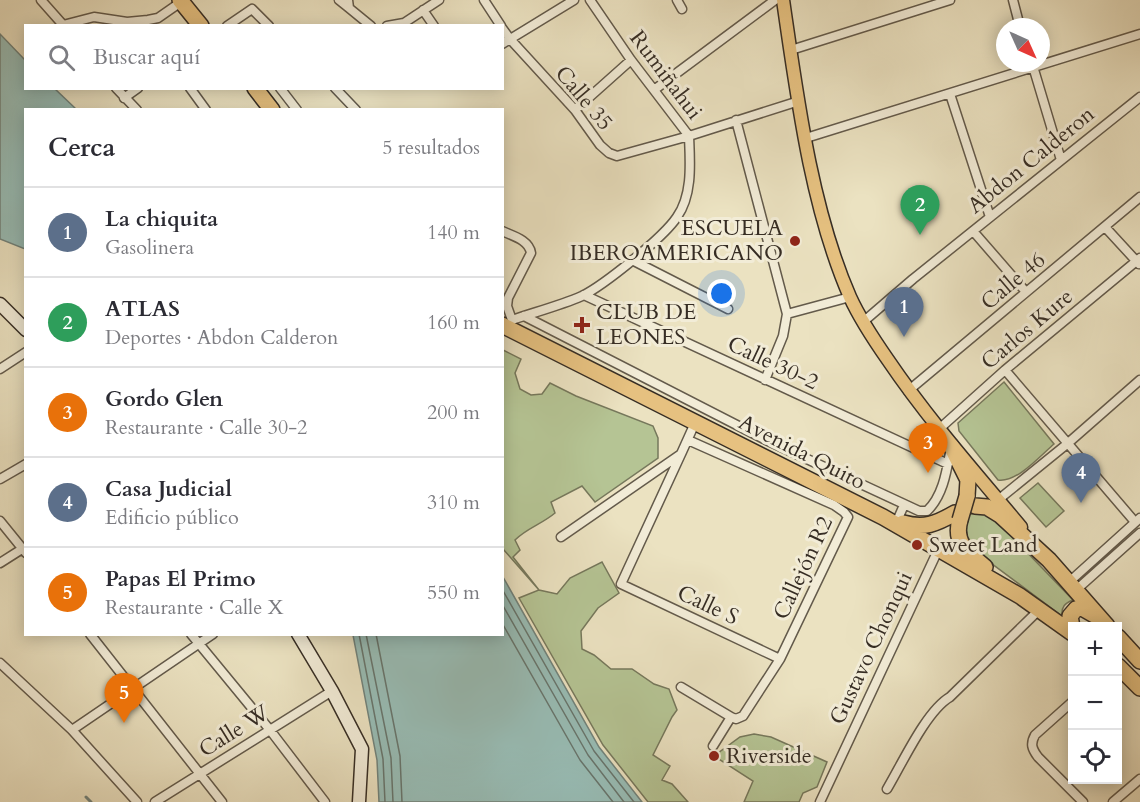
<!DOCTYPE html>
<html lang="es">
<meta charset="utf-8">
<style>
:root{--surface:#fff;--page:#f2f2f3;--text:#2b2b33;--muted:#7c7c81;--line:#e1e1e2;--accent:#8f2418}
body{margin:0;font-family:Cardo,serif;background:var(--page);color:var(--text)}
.controls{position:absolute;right:18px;bottom:18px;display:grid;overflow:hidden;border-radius:0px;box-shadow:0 3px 15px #0003}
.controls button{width:54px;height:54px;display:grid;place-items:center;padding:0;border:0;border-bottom:2px solid var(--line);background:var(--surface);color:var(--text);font:30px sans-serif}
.compass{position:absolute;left:996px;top:18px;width:54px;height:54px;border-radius:50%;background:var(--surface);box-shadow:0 3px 15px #0003;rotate:135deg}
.you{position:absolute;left:722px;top:294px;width:21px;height:21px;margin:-15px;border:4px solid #fff;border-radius:50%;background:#1a73e8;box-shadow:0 0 0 9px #1a73e833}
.badge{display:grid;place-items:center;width:39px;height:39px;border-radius:50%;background:var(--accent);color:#fff;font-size:20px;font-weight:700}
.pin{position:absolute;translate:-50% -50px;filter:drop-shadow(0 2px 3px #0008)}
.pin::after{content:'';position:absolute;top:32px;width:21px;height:18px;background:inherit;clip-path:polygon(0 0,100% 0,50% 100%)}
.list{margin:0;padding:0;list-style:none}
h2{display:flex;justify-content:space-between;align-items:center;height:78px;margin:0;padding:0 24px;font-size:26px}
h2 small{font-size:20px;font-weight:400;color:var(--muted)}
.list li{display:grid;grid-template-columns:39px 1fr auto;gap:18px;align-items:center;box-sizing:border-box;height:90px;padding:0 24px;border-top:2px solid var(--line)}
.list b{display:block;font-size:22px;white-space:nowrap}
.list p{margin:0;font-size:20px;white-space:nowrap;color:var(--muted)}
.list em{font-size:20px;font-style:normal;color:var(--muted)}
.icon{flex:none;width:33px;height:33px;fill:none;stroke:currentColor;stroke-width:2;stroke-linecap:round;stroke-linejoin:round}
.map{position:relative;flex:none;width:1140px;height:802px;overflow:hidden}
.search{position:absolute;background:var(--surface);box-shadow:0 3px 15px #0003;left:24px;top:24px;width:480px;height:66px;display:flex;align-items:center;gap:15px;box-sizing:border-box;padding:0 21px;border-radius:0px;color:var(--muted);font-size:22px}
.panel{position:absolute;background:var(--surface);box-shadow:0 3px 15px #0003;left:24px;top:108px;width:480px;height:528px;border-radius:0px}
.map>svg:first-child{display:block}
</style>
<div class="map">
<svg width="1140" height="802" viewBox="0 0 1140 802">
<rect width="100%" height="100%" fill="#ebe2c1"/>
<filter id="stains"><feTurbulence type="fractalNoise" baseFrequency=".00333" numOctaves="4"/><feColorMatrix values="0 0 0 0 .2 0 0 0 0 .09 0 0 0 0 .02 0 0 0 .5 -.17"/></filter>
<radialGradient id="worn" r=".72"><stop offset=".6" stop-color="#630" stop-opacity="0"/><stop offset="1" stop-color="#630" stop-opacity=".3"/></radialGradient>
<path fill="#b5c494" stroke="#76785c" stroke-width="1.5" d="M503,350l18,9 -6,14 5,16 11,6 11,-1 8,-11 26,13 77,30 5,12v20l-63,44 -13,-16 -31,16 4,11c-13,11 -28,15 -40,27l5,10 -7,7 26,33 18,4 13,-16 32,-16 17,31 -21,15 -17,23 1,18 12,6 17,14h21l22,15 15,5 8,21 -5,7 -19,38 17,11 -8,14 10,4 16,18h-40l-45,-57 -84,-147 20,-8 -36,-41z
M1004,382l50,62c-13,11 -37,39 -56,36l-39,-49 -1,-8z
M1038,483l26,28 -18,16 -26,-29z
M980,512l15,7 78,81c-8,3 -12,7 -11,16l-94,-70 -5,-13 4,-18z
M754,734l17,3 56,25 -10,25 -14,6 -4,9h-55l9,-21 -39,-25 26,-19z"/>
<path fill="#98bdb6" stroke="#71837c" stroke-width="1.5" d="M0,34l25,26 1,28 29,1 21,20 -50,1 -1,139 -25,-10z
M503,577l96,170 43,55h-263l-2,-42 -24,-125 149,-1z"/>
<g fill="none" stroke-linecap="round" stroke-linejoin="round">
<path stroke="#67756d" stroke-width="1.5" d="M502,589l92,162 40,51
M502,604l86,151 36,47
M502,623l78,137 33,42
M359,634l24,125 2,43
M366,634l25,124 2,44
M376,634l24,122 2,46"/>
<path stroke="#71837c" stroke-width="3" d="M86,797l5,5"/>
<defs>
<path id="street" d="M41,0l23,26
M339,0l10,8
M348,0l1,8 22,18
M484,0l17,26
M590,0l41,60 58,76 110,-35
M677,0l5,9
M1013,0l7,27
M423,10l11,16
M63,25l31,-8 33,5 21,-2 10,-2 23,-16
M227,26l25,-17 17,17
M387,26l17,-3 35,-23
M502,28l8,11 65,71 25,35 9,8 8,3 72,-20c1,26 4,58 -12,81 -14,21 -73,68 -95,79 -23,10 -47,16 -70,24l-4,8
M502,44l72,-44
M791,50l159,-50
M1032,63l29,97
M116,88l21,22
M190,88l16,22
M280,88l17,22
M335,88l21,22
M654,90l121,-90
M950,94l40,123
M124,98l14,-10
M575,110l56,-50
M736,120l51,194 63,-17
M806,138l334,-104
M1105,227l34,37
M502,231c11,5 27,9 29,22l-23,45 -1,8 5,14
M973,231l53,61
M632,260l96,49
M584,295l364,169
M524,316l240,123 155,72h8c17,-16 20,-43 24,-64
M863,322l50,-43 227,-182
M0,369l26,-17
M1005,370l130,152
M765,380l18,-44 4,-22
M908,391l232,-194
M938,430l67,-60 135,-112
M688,440l146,65 10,7 4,5 -68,142 -37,57 -7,3 -5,-2 -18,29
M681,454l-60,130 159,75
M0,479l26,-15
M998,500l69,-56 73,-64
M0,521l26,32
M897,521l7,-16
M561,537l120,-83 14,-31
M0,563l22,-14
M1068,583l72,-65
M1075,591l65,-58
M90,634l132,168
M191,634l79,96 55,72
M0,663l72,67 65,72
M681,687l50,30
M1072,702l-37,33c-5,9 -3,14 3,22l45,45
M72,730l141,-96
M887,789c15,-25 39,-78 63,-92l90,-88
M155,802l177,-111
M820,802l119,-254
M1113,802l27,-23"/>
<path id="secondary" d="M0,304l26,26
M298,634l34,57 30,58 -3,53"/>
<path id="primary" d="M783,0c14,96 28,208 67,297 10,22 24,43 38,63 40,59 87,112 133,167"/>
<path id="highway" d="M180,0l21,26
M255,88l17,22
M502,325l381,192 137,79 52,37
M951,446l17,34 -1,16
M975,506l12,1 13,8 49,45 58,66
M960,520c-7,23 9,34 25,47
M903,523c21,6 33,1 52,-10
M1072,627l-2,-11 6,-7 6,-1 14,8
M1118,637l22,24
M1118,666l22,22"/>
</defs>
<use href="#street" stroke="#635a4b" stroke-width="11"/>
<use href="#secondary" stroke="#362d24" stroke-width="15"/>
<use href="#primary" stroke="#362d24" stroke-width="15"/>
<use href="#highway" stroke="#362d24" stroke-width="18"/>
<use href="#street" stroke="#f2ecd7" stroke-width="8"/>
<use href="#secondary" stroke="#f2ecd7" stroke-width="12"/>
<use href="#primary" stroke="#e6c180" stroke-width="12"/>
<use href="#highway" stroke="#e6c180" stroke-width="15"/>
<defs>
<path id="highway-bridge" d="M960,520l7,-24"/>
</defs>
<use href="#highway-bridge" stroke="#362d24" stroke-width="18" stroke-linecap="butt"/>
<use href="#highway-bridge" stroke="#e6c180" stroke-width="15"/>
</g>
<g fill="#8f2418" stroke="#f2ecd7" stroke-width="2">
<circle cx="795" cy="241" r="6"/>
<path d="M579 316h6v6h6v6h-6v6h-6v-6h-6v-6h6z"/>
<circle cx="917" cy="545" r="6"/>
<circle cx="714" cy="756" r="6"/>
</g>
<g text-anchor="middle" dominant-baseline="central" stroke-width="6" stroke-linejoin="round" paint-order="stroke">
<g font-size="22" fill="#362d24" stroke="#f2ecd7">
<text transform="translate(666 75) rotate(53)">Rumiñahui</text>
<text transform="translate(584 98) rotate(50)">Calle 35</text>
<text transform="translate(1031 160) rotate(-39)">Abdon Calderon</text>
<text transform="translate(1013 281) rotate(-40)">Calle 46</text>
<text transform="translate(1027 329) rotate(-40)">Carlos Kure</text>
<text transform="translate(773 363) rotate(25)">Calle 30-2</text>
<text transform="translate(802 452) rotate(27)">Avenida Quito</text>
<text transform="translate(803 568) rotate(-65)">Callejón R2</text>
<text transform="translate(708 605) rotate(25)">Calle S</text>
<text transform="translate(871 648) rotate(-65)">Gustavo Chonqui</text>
<text transform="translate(234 731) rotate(-32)">Calle W</text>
</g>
<g font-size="22" fill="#362d24" stroke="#f2ecd7" text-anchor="start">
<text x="783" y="228" text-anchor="end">ESCUELA<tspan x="783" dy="25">IBEROAMERICANO</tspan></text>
<text x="596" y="312">CLUB DE<tspan x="596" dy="25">LEONES</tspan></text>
<text x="929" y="545">Sweet Land</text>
<text x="726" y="756">Riverside</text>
</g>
</g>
<rect width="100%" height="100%" filter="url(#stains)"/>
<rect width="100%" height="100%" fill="url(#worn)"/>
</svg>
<div class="controls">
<button>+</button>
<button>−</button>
<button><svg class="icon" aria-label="locate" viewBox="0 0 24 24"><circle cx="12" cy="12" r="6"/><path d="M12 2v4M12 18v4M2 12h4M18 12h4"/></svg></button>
</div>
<svg class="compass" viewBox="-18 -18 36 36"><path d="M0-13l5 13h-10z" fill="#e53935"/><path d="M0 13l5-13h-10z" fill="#7c7c81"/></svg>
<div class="you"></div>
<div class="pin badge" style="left:904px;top:337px;background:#5c6f8a">1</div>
<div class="pin badge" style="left:920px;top:235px;background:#2e9e5b">2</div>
<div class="pin badge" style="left:928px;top:473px;background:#e8710a">3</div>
<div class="pin badge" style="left:1081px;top:503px;background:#5c6f8a">4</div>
<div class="pin badge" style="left:124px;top:723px;background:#e8710a">5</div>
<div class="search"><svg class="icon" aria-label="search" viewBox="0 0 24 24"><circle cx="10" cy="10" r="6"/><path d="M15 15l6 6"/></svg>Buscar aquí</div>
<section class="panel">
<h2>Cerca<small>5 resultados</small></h2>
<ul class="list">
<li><span class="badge" style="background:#5c6f8a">1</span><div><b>La chiquita</b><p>Gasolinera</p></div><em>140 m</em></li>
<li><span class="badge" style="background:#2e9e5b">2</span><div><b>ATLAS</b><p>Deportes · Abdon Calderon</p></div><em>160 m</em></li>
<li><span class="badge" style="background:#e8710a">3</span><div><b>Gordo Glen</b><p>Restaurante · Calle 30-2</p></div><em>200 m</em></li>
<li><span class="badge" style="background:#5c6f8a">4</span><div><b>Casa Judicial</b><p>Edificio público</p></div><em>310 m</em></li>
<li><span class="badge" style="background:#e8710a">5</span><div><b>Papas El Primo</b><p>Restaurante · Calle X</p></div><em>550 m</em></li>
</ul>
</section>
</div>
